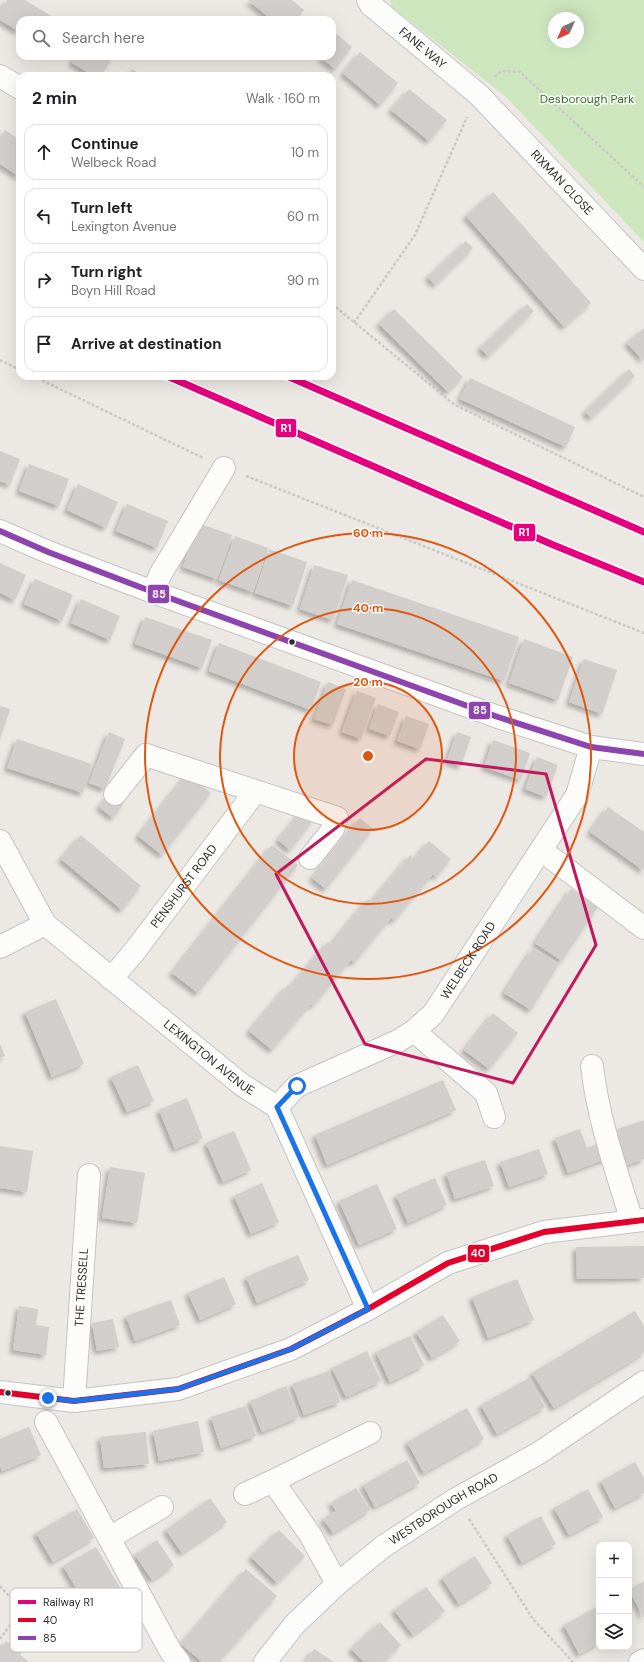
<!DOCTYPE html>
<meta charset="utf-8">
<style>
:root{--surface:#fff;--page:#f6f6f6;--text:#202124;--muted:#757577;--line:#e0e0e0}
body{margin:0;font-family:"DM Sans",sans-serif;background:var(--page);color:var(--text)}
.controls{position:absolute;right:12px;bottom:12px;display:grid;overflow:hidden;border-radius:8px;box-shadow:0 4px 16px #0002}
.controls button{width:36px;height:36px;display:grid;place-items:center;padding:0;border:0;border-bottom:1px solid var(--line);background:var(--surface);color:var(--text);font:20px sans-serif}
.compass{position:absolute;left:548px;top:12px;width:36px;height:36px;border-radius:50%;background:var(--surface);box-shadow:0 4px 16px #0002;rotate:225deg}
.stop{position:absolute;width:12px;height:12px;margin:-9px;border:3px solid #1a73e8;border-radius:50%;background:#fff}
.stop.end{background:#1a73e8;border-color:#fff;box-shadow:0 1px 4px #0008}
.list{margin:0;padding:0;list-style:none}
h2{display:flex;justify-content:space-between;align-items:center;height:52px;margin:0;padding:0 16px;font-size:17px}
h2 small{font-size:13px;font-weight:400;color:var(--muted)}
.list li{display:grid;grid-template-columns:26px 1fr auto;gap:12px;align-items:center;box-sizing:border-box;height:56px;margin:0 8px 8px;padding:0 8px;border:1px solid var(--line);border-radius:12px}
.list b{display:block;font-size:15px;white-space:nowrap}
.list p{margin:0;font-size:13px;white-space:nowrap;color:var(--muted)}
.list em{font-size:13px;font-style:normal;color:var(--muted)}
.icon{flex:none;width:22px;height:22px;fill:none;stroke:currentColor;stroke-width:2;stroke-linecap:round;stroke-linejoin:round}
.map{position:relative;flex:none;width:644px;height:1662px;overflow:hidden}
.search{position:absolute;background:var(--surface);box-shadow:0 4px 16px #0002;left:16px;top:16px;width:320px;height:44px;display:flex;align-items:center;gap:10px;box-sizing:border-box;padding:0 14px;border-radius:12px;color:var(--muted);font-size:15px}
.panel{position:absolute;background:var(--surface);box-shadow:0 4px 16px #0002;left:16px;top:72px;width:320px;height:308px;border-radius:12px}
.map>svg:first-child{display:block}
</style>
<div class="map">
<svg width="644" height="1662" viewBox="0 0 644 1662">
<defs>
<filter id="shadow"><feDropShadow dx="-3.5" dy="3.5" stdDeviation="2" flood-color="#0004"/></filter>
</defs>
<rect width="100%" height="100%" fill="#ece8e4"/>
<path fill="#cee6be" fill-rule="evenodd" d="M390,0h254v242l-138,-145 -114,-90zM554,18h24v24h-24z"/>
<path fill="#d1cecb" filter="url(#shadow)" d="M7,0h18l33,20h-38v12l-20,-12v-9z
M248,0h44l12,10 -8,10h-24z
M314,16l6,4h-9z
M332,30l20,17 -17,22 -16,-13h13z
M360,52l38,31 -18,22 -37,-32z
M75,56h38l-12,20h-7l-22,-13z
M132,69l12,7h-16z
M409,89l38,31 -18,21 -38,-31z
M5,130l15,10v37l-20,-13v-27z
M493,192l98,111 -27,24 -98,-111z
M332,199l4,3 -4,7z
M466,241l7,7 -38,37 -7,-8z
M527,304l7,7 -46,45 -8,-8z
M394,309l69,68 -15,15 -69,-68z
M644,328v33l-17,-18z
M629,369l6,7 -44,42 -6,-6z
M470,378l105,49 -9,20 -106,-48z
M0,451l20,8 -10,26 -10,-4z
M29,464l40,15 -10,27 -40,-15z
M78,484l40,18 -12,26 -39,-18z
M127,504l41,17 -11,27 -41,-17z
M198,523l34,12 -15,44 -34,-12z
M235,536l33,12 -15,44 -34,-12z
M269,549l38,13 -14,44 -38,-13z
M0,563l26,12 -11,25 -15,-7z
M314,565l34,10 -15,45 -33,-11z
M35,579l38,16 -11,26 -38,-17z
M352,580l167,57 -15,44 -167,-57z
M81,599l39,17 -10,24 -39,-17z
M145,617l67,23 -10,28 -67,-24z
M524,639l49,18 -15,43 -49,-17z
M219,643l102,39 -10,28 -102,-39z
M584,659l33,11 -15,44 -33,-12z
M328,682l18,7 -13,36 -19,-6z
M357,691l19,7 -15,41 -19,-7z
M378,704l21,8 -9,24 -21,-7z
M0,706l10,3 -10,30z
M406,716l23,8 -9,25 -23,-8z
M109,732l16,7 -20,50 -16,-6z
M457,732l14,5 -10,29 -14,-5z
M17,739l75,25 -9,29 -76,-25z
M493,740l37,13 -9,27 -37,-13z
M537,757l21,8 -12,32 -21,-8z
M187,774l24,19 -49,62 -24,-19z
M110,794l13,11 -10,13 -14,-11z
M608,807l36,25v39l-54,-39z
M301,812l12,9 -23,29 -12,-10z
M360,818l13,11 -47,60 -14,-11z
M81,835l60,51 -19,24 -61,-51z
M429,841l22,18 -15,18 -3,-3 -39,47 -3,-3 -37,45 -3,-3 -38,46 -2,-2 -39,46 -23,-19 39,-46 2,2 38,-45 3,2 37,-45 3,3 39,-47 4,4z
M272,845l26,20 -100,128 -26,-20z
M571,889l27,18 -36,54 -27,-18z
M533,948l26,16 -28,46 -27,-17z
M56,999l28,65 -32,13 -27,-65z
M493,1013l25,20 -29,36 -25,-19z
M0,1044l5,12 -5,2z
M138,1065l16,36 -27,11 -16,-35z
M443,1080l13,30 -129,55 -12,-30z
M187,1098l16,40 -28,11 -16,-39z
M644,1120v39l-21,7 -11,-35z
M580,1129l7,19 18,-7 6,16 -43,16 -13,-35z
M234,1131l17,39 -28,12 -17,-39z
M0,1146l33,5 -6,41 -27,-4z
M539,1149l9,25 -39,13 -9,-25z
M485,1160l9,26 -39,13 -9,-26z
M110,1167l35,6 -8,50 -35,-5z
M435,1178l12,27 -39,18 -12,-28z
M262,1183l17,39 -28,12 -17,-38z
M377,1184l20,45 -38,16 -20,-44z
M644,1246v32l-67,1 -1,-32z
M298,1255l11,25 -52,23 -11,-26z
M224,1277l12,27 -36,16 -12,-27z
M517,1279l17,41 -46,18 -16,-41z
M171,1300l9,25 -45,16 -9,-25z
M19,1306l19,3 -2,16 13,2 -3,28 -33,-5z
M635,1311l9,15v27l-90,55 -22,-35z
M443,1315l17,26 -28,17 -16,-26z
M113,1319l6,28 -22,4 -5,-28z
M410,1336l14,29 -34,17 -14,-30z
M367,1351l14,30 -35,16 -14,-29z
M329,1371l11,31 -36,13 -12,-31z
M529,1378l16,29 -48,27 -16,-29z
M286,1386l13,31 -37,15 -12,-31z
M246,1406l10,30 -35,12 -10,-31z
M467,1408l17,31 -60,34 -17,-31z
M198,1421l6,31 -45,9 -6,-30z
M29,1427l12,28 -39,16 -2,-5v-27z
M146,1432l3,32 -45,4 -4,-31z
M407,1460l13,23 -45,24 -12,-22z
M635,1462l9,16v15l-29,15 -14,-27z
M356,1488l14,22 -37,23 -10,-14 13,-8 -5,-8z
M588,1489l15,28 -34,18 -15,-27z
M210,1498l17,24 -45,31 -16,-23z
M77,1509l17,29 -41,24 -17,-29z
M541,1516l15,28 -34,19 -15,-28z
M279,1530l26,26 -28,27 -26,-26z
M157,1540l17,25 -22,15 -17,-25z
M96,1547l26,44 -33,19 -26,-44z
M475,1556l17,27 -33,21 -17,-26z
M246,1569l31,27 -58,66h-17l-21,-18z
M644,1581v37l-15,-28z
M426,1587l19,24 -32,24 -19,-25z
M599,1606v37l-20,11 -15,-29z
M380,1622l21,23 -18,17h-19l-13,-13z
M6,1641l16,11 -2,3 9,7h-29v-12z
M314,1649l20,13h-29z"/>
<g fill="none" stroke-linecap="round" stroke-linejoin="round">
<defs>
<g id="minor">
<path id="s1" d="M368,0l3,5 108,90 165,174"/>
<path d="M0,76l20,12"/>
<path d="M0,531l48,21 105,40 345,125 93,30 53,7"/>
<path d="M153,592l7,-17 64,-107"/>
<path d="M115,794l31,-39 191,63 -4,11 -23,29"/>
<path id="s2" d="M0,841l45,83 197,161 35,22 91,202"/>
<path d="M541,850l103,78"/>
<path d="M0,947l45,-23"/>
<path id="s3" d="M111,979l23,-27 121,-160"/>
<path d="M414,1031l72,62 8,24"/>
<path d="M592,1066c6,53 24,104 40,155"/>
<path id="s4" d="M277,1107l20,-21 101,-45 16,-10 19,-17 144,-219 14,-48"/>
<path d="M0,1392l74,9 104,-12 113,-40 77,-40 80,-46 96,-31 100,-12"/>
<path id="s5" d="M74,1401l15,-226"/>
<path d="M46,1422l125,230 8,10"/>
<path d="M273,1481l38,55 26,48"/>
<path d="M245,1494l28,-13 97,-48"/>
<path d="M109,1538l53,-31"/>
<path id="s6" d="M265,1662l30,-38 42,-40 47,-38 72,-47 83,-46 105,-71"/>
<path d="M640,1662l4,-2"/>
</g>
</defs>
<use href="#minor" stroke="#c5c4c5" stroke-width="24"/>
<path stroke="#c9c9c8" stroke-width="2.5" stroke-dasharray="3 2" stroke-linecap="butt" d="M495,77l6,-6 19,1 124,115
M332,304l123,101 189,92
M354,323l61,-88 52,-118
M0,360l20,10
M33,376l170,82
M246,476l398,157
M469,1519l64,100 40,43
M0,1586l21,24 -21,29"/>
<use href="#minor" stroke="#fcfcfb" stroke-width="22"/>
<defs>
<path id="bus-1" d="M0,1392l74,9 104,-12 113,-40 77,-40 80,-46 96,-31 100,-12"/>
<path id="bus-2" d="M0,531l48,21 105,40 345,125 93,30 53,7"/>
</defs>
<use href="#bus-1" stroke="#fff" stroke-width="9"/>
<use href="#bus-2" stroke="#fff" stroke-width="9"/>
<use href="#bus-1" stroke="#e4002b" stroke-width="6"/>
<use href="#bus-2" stroke="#8e44ad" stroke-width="6"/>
<defs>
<path id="rail-1" d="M167,376l384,168 93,38
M287,376l357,156"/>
</defs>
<use href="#rail-1" stroke="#fff" stroke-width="10"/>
<use href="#rail-1" stroke="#e5007d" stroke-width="7"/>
</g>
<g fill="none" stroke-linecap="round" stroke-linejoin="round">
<path stroke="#1a73e8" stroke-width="5" d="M48,1398l26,3 104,-12 113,-40 77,-40 -91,-202 20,-21"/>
</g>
<path fill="none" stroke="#c2185b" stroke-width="3" stroke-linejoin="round" d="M426,759l120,15 50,171 -83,138 -148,-39 -89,-170z"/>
<circle cx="368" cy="756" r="74" fill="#df570e" fill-opacity=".12"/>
<g fill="none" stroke="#df570e" stroke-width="2">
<circle cx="368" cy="756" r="74"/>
<circle cx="368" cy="756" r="148"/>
<circle cx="368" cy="756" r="223"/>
</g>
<g fill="#2e2e2e" stroke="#fff" stroke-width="1.5">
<circle cx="292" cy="642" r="3.5"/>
<circle cx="8" cy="1393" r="3.5"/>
</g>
<g text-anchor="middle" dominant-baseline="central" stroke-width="3" stroke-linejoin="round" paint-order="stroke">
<g font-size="12" fill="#2e2e2e" stroke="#fff">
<text stroke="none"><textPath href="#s1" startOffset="73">FANE WAY</textPath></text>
<text stroke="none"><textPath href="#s1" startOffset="267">RIXMAN CLOSE</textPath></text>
<text stroke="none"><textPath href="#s3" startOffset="118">PENSHURST ROAD</textPath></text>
<text stroke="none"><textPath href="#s4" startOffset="248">WELBECK ROAD</textPath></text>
<text stroke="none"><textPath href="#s2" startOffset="306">LEXINGTON AVENUE</textPath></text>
<text stroke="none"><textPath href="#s5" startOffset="114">THE TRESSELL</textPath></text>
<text stroke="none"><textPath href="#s6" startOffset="237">WESTBOROUGH ROAD</textPath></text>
</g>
<g font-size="12" fill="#2c6e1b" stroke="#fff">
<text x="587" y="99">Desborough Park</text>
</g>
</g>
<rect x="10" y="1588" width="132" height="64" rx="6" fill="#fff" stroke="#c0c0c0" stroke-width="1"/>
<rect x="18" y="1600" width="18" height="4" fill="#e5007d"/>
<rect x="18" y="1618" width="18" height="4" fill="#e4002b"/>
<rect x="18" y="1636" width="18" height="4" fill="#8e44ad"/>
<g font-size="11" fill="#2e2e2e">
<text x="43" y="1606">Railway R1</text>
<text x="43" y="1624">40</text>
<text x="43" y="1642">85</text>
</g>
<circle cx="368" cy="756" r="6" fill="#df570e" stroke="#fff" stroke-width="2"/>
<g font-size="12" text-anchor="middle" font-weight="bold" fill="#df570e" stroke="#fff" stroke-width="3" stroke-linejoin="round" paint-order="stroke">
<text x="368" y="537">60 m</text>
<text x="368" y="612">40 m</text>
<text x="368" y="686">20 m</text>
</g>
<g stroke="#fff" stroke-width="1.5">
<rect x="275" y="418" width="22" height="20" rx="4" fill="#e5007d"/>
<rect x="513" y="523" width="23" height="19" rx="4" fill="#e5007d"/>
<rect x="147" y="584" width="23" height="20" rx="4" fill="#8e44ad"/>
<rect x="468" y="701" width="23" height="19" rx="4" fill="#8e44ad"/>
<rect x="467" y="1244" width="23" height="19" rx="4" fill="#e4002b"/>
</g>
<g font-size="11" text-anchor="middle" font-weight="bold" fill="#fff">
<text x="286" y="432">R1</text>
<text x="524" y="536">R1</text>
<text x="159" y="598">85</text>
<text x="480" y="714">85</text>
<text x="478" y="1257">40</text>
</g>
</svg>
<div class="controls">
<button>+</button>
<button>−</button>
<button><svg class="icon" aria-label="layers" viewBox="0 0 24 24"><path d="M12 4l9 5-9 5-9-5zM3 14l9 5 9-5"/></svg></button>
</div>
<svg class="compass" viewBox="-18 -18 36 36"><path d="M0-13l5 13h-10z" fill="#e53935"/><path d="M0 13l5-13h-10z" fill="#757577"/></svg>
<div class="stop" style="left:297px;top:1086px"></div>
<div class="stop end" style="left:48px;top:1398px"></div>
<div class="search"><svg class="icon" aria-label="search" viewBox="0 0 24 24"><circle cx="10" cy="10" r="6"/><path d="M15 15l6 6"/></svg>Search here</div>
<section class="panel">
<h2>2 min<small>Walk · 160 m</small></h2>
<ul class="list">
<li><svg class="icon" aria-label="ahead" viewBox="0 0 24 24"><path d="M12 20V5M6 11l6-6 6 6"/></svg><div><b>Continue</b><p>Welbeck Road</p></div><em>10 m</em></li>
<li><svg class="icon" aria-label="left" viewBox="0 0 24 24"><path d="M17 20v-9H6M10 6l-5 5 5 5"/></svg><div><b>Turn left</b><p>Lexington Avenue</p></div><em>60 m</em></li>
<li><svg class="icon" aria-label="right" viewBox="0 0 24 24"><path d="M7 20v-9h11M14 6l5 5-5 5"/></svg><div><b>Turn right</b><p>Boyn Hill Road</p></div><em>90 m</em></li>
<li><svg class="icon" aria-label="arrive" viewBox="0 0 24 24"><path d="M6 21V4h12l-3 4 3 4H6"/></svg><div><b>Arrive at destination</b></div></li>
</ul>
</section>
</div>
